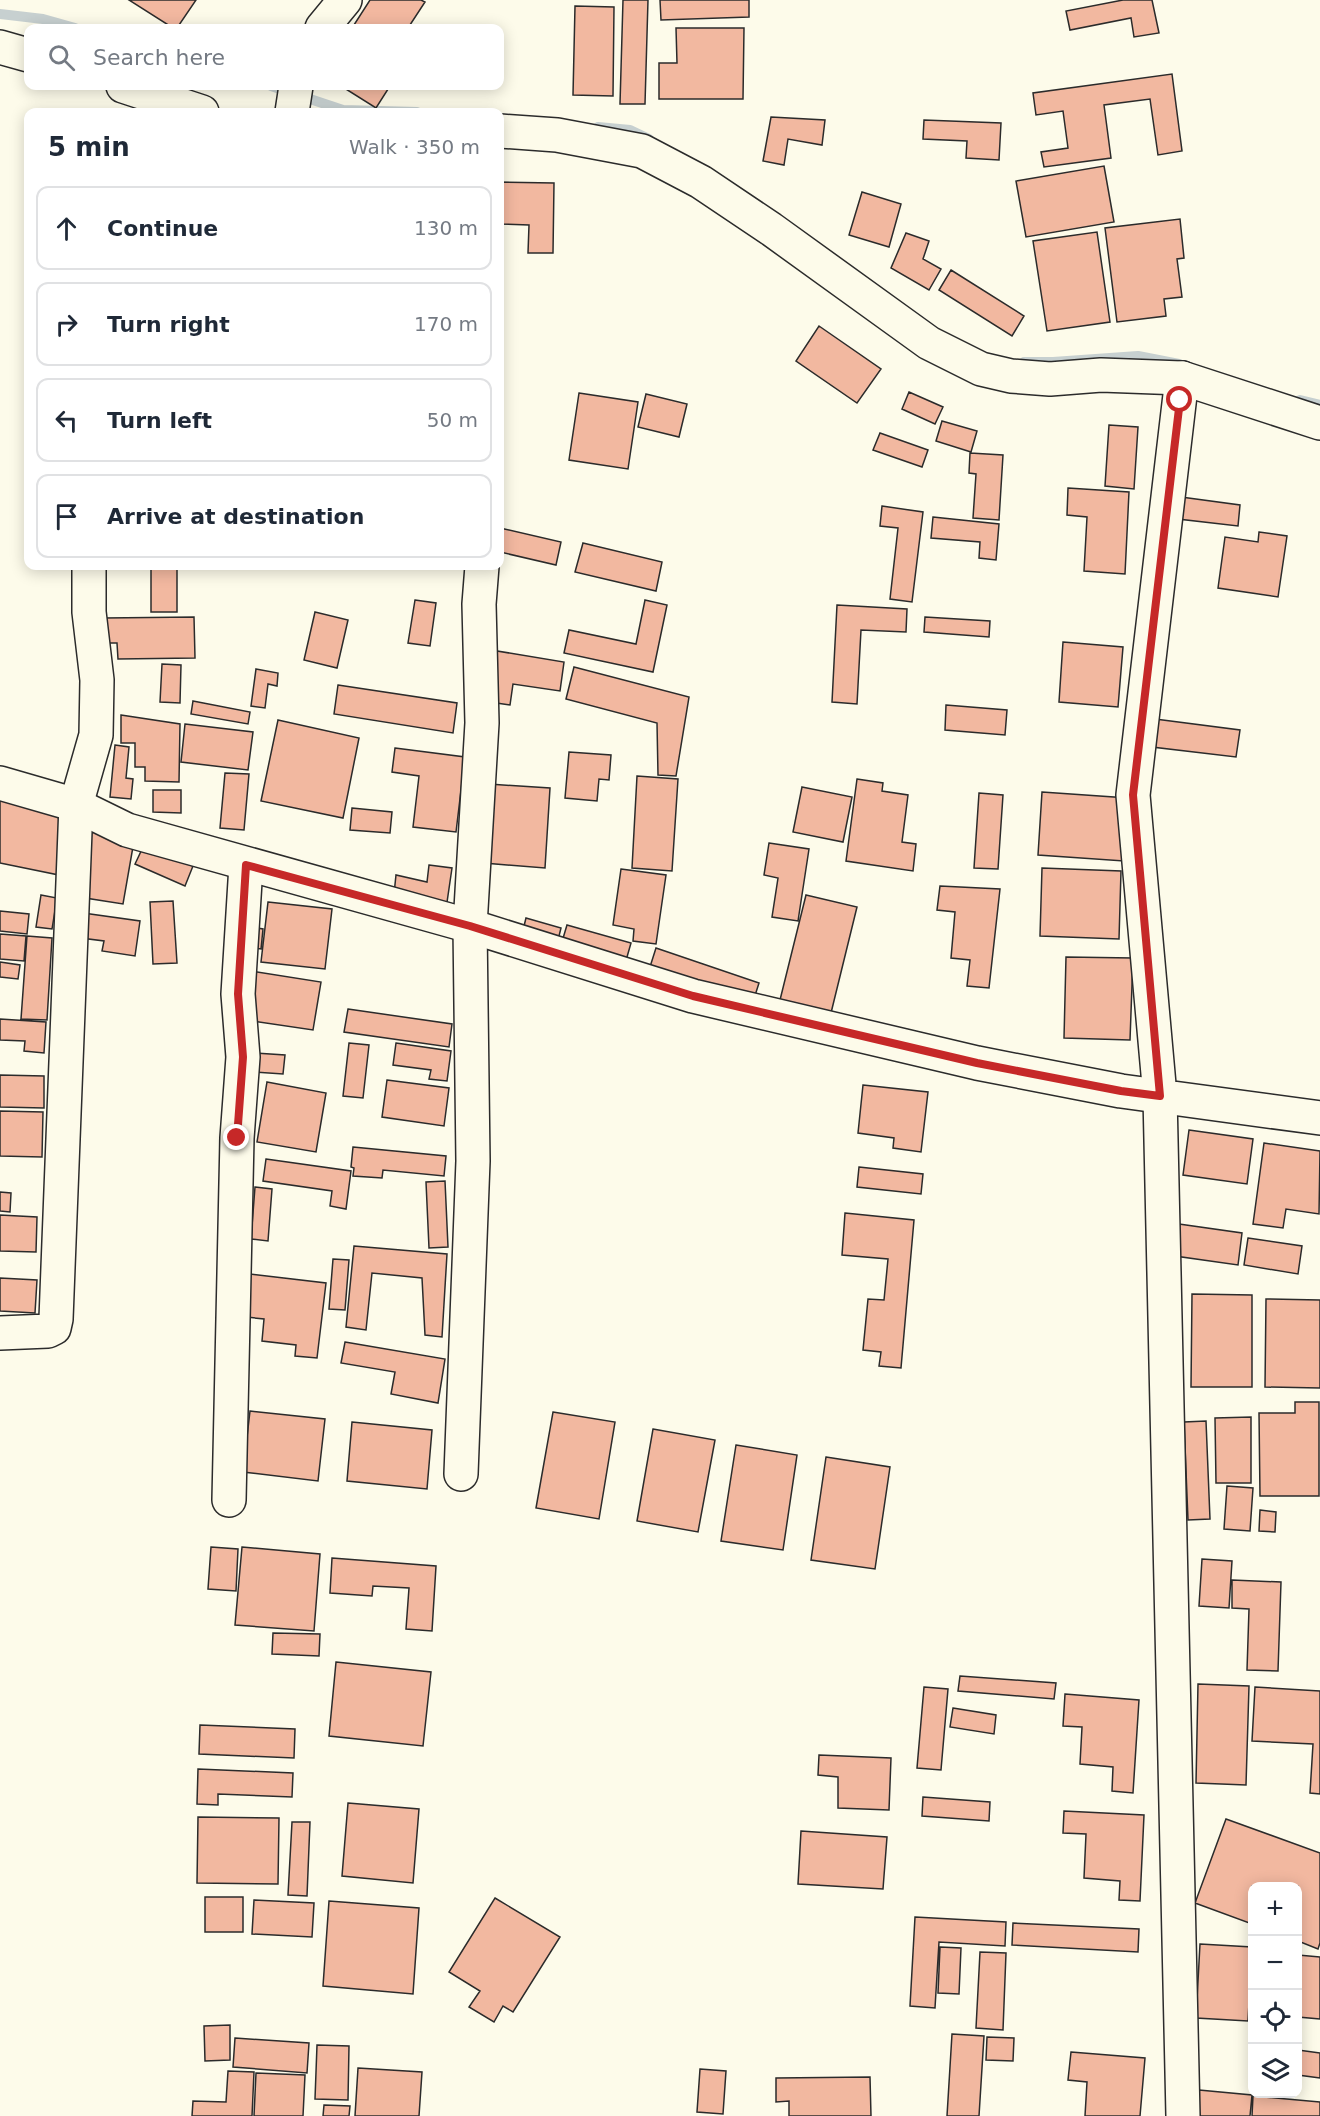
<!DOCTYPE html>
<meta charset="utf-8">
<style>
:root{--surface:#fff;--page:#f2f2f3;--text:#1f2937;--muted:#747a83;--line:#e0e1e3}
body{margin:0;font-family:"DejaVu Sans",sans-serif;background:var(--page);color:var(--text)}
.controls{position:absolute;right:18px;bottom:18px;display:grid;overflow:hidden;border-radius:12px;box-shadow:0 3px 15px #0003}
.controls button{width:54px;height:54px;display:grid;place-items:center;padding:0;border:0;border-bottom:2px solid var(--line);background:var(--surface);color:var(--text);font:30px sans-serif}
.stop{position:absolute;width:18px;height:18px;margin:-14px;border:4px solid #c62828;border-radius:50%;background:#fff}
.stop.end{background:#c62828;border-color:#fff;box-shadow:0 2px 6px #0008}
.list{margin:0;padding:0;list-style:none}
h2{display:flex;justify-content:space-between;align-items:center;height:78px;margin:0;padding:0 24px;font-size:26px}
h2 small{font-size:20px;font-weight:400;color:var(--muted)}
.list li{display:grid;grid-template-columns:39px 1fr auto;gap:18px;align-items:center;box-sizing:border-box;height:84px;margin:0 12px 12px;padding:0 12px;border:2px solid var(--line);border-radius:12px}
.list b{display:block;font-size:22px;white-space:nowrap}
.list em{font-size:20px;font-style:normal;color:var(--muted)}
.icon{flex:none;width:33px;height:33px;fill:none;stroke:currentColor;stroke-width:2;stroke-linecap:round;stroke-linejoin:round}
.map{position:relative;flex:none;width:1320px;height:2116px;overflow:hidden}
.search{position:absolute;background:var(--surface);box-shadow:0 3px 15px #0003;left:24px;top:24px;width:480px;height:66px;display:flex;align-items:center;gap:15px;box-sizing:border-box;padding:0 21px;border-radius:12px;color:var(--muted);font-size:22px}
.panel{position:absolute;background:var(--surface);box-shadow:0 3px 15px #0003;left:24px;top:108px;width:480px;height:462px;border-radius:12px}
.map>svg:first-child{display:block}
</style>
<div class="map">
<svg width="1320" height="2116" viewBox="0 0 1320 2116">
<rect width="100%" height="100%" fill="#fdfbea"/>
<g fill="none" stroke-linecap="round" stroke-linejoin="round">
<path stroke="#c7d0d0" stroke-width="10" d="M0,14l43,5 32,9
M271,86l72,24 74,2
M598,127l32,3 19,9
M1024,362h29l85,-6 41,8
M1300,400l20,5"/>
</g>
<path fill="#f2b8a0" stroke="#2b2b2b" stroke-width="1.5" d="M129,0h67l-19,28h-4z
M370,0h51l4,2 -17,26h-56z
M623,0h25l-3,104h-25z
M660,0h89v17l-88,3z
M1123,0h29l7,33 -25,4 -3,-19 -61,12 -4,-19z
M575,6l39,1 -1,89 -40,-1z
M676,28h68l-1,71h-84v-36h18z
M1172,74l10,77 -24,4 -8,-56 -46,6 7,53 -67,9 -3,-15 27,-4 -5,-37 -27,4 -3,-22z
M341,86h49l-14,22z
M771,117l54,3 -3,25 -34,-6 -4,26 -21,-4z
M924,120l77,3 -2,37 -33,-2 1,-17 -44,-2z
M1104,166l10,56 -88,15 -10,-56z
M500,182l54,1 -1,70h-25l1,-28 -29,-1z
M862,192l39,12 -12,43 -40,-12z
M1180,219l4,39 -7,1 5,38 -18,2 2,17 -49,6 -12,-94z
M1097,232l13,90 -63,9 -14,-90z
M906,233l23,8 -6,18 18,10 -12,21 -38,-22z
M951,270l73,46 -12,20 -73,-46z
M819,326l62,43 -24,34 -61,-42z
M909,392l34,15 -8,17 -33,-15z
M579,393l59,9 -10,67 -59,-9z
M646,394l41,10 -8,33 -41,-10z
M942,421l35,10 -6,21 -35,-11z
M1109,425l29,2 -4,62 -29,-3z
M880,433l48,17 -6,17 -49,-17z
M970,453l33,2 -4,65 -26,-2 3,-44 -7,-1z
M1068,488l61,4 -4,82 -41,-3 3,-54 -20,-2z
M1181,497l59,8 -2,21 -60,-7z
M882,506l41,6 -11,90 -22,-3 8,-71 -18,-2z
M933,517l66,7 -3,36 -17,-2 1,-16 -49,-4z
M500,528l61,14 -5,23 -56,-13z
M1259,532l28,4 -9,61 -60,-9 7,-51 33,5z
M583,543l79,19 -6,29 -81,-19z
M151,566h26v46h-26z
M415,600l21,3 -6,43 -22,-3z
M645,600l22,5 -14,67 -89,-19 5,-23 67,14z
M837,605l70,4 -1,23 -45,-2 -4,74 -25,-2z
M315,612l33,8 -11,48 -33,-8z
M194,617l1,41 -77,1 -1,-16h-13v-25z
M925,617l65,4 -1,16 -65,-5z
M1063,642l60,5 -5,60 -59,-5z
M491,650l73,12 -4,29 -47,-7 -3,21 -27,-4z
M162,664l19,1 -1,38 -20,-1z
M574,667l115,30 -13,79 -18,-1 -1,-52 -91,-24z
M256,669l22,4 -1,13 -9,-2 -3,24 -14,-2z
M338,685l119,18 -4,30 -119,-19z
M193,701l57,11 -2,12 -57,-10z
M946,705l61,5 -2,25 -60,-5z
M121,715l59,9 -1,58 -34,-1v-14h-10v-24h-14z
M1155,719l85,11 -4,27 -84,-10z
M278,720l81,18 -16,80 -82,-17z
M185,724l68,8 -5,38 -67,-8z
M115,745l14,2 -3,31 7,1 -2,20 -21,-2z
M395,748l70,9 -9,75 -43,-5 6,-51 -27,-4z
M569,752l42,3 -2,25 -10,-1 -2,22 -32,-3z
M225,773l24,1 -5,56 -24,-2z
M637,776l41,3 -6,92 -40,-3z
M857,779l26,4 -1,8 26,4 -6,47 14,2 -3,27 -67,-10z
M489,784l61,4 -5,80 -61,-5z
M0,787l65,19 -6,69 -59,-12z
M802,787l50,10 -9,45 -50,-10z
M153,790h28v23l-28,-1z
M1042,792l86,6 -4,63 -86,-6z
M979,793l24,2 -5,74 -24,-1z
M352,808l40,4 -2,21 -40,-3z
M87,823l47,18 -11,63 -44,-7z
M769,843l40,6 -11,72 -26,-4 6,-39 -14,-3z
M144,845l49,21 -8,20 -50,-22z
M429,865l23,3 -6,41 -52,-15 2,-19 31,7z
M1042,868l79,3 -2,68 -79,-3z
M621,869l45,6 -10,69 -23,-3 1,-12 -21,-4z
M940,886l60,3 -11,99 -22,-2 3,-26 -19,-2 4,-46 -18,-2z
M41,895l16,3 -5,31 -16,-2z
M806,895l51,12 -27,110 -51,-13z
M173,901l4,62 -24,1 -3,-62z
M268,902l64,7 -7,60 -64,-7z
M0,911l29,3 -2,20 -27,-3z
M76,912l64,9 -5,35 -33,-5 2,-10 -31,-4z
M526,918l35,10 -4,16 -35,-10z
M567,925l64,18 -6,21 -64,-19z
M250,927l13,2 -2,20 -13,-2z
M0,934l26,2 -2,25 -24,-2z
M27,936l25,2 -5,82 -26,-1z
M656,948l103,35 -7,22 -103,-35z
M1066,957l67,1 -3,82 -66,-2z
M0,962l20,3 -2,14 -18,-2z
M245,970l76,12 -8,48 -67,-10z
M348,1009l104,15 -3,23 -105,-15z
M0,1019l46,3 -2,31 -20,-2 1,-10 -25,-1z
M349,1043l20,2 -6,53 -20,-2z
M396,1043l55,8 -4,30 -18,-2 2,-9 -38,-5z
M255,1053l30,2 -2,19 -29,-2z
M0,1075l44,1v32l-44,-1z
M387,1080l62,8 -5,38 -62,-9z
M267,1082l59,11 -10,59 -59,-10z
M863,1085l65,7 -7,60 -28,-4 1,-10 -36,-5z
M0,1111l43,1 -1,45 -42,-1z
M1189,1130l64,9 -6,45 -64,-9z
M1264,1143l56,8 -1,63 -33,-5 -3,19 -30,-4z
M353,1147l93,9 -2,20 -61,-6 -1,8 -29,-2 1,-8 -3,-1z
M266,1159l85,12 -5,38 -16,-3 2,-15 -69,-10z
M859,1167l64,7 -2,20 -64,-7z
M445,1181l3,66 -19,1 -3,-66z
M255,1187l17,2 -4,52 -17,-2z
M0,1192l11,1 -1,19 -10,-1z
M845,1213l69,7 -13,148 -22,-2 2,-14 -18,-2 5,-51 16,1 4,-41 -46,-4z
M0,1215l37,2 -1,35 -36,-1z
M1179,1224l63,9 -4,32 -63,-9z
M1248,1238l54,8 -4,28 -54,-9z
M354,1246l93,8 -5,83 -17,-2 -3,-57 -50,-5 -6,57 -20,-3z
M333,1259l16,1 -4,50 -16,-1z
M242,1273l84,10 -9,75 -22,-2 1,-11 -34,-4 2,-22 -27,-3z
M0,1278l37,2 -2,33 -35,-2z
M1192,1294l60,1v92h-61z
M1266,1299l54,1v88l-55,-1z
M345,1342l100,17 -7,44 -47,-9 4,-22 -54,-9z
M1295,1402h24v94h-59l-1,-83h36z
M250,1411l75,8 -7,62 -75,-9z
M553,1412l62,10 -16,97 -63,-11z
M1251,1417v66h-35l-1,-65z
M1206,1421l4,98 -22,1 -4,-98z
M352,1422l80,8 -5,59 -80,-8z
M653,1429l62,11 -17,92 -61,-11z
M736,1445l61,10 -14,95 -62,-9z
M826,1457l64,10 -15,102 -64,-9z
M1227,1486l26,2 -3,43 -26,-2z
M1260,1510l16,2 -1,20 -16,-1z
M211,1547l27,2 -2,42 -28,-2z
M242,1547l78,7 -6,77 -79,-6z
M332,1558l104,8 -4,65 -26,-2 3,-41 -36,-2 -1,10 -42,-3z
M1202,1559l30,2 -3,47 -30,-2z
M1232,1580l49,2 -3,89 -31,-1 2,-61 -17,-1z
M273,1633l47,1 -1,22 -47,-2z
M336,1662l95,10 -8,74 -94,-10z
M960,1676l96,7 -2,16 -96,-8z
M1198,1684l51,2 -3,99 -50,-2z
M924,1687l24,2 -7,81 -24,-2z
M1255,1687l65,4v103l-10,-1 3,-49 -61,-3z
M1065,1694l74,6 -6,93 -21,-2 1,-24 -33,-3 2,-37 -19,-1z
M953,1708l43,7 -2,19 -44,-7z
M200,1725l95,4 -1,29 -95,-4z
M819,1755l72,3 -2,52 -51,-2v-31l-20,-2z
M198,1769l95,4 -1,24 -74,-3v11l-21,-1z
M923,1797l67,5 -1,19 -67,-5z
M348,1803l71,6 -6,74 -71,-7z
M1064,1811l80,4 -4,86 -21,-1 1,-19 -36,-3 2,-44 -23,-1z
M198,1817l81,1 -1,66 -81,-1z
M1226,1819l94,34v90l-2,6 -20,-8v-55h-46v38l-57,-21z
M292,1822h18l-3,74 -19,-1z
M801,1831l86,6 -4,52 -85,-5z
M205,1897h38v35h-38z
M495,1898l65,39 -47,75 -10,-6 -9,16 -25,-15 11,-16 -31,-19z
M254,1900l60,3 -2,34 -60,-3z
M329,1901l90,7 -6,86 -90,-8z
M915,1917l91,5 -1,24 -66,-4 -4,66 -25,-2z
M1013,1923l126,6 -1,23 -126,-7z
M1200,1944l52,3 -4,74 -52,-3z
M940,1947l21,1 -2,46 -21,-1z
M980,1952l26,1 -3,77 -27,-2z
M1298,1955l22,2v62l-22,-2z
M230,2025v35l-25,1 -1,-35z
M952,2034l32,2 -5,80h-32z
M987,2037l27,1 -1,23 -27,-1z
M235,2038l74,5 -2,30 -74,-6z
M317,2045l32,1 -1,54 -33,-1z
M1298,2050l22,3v25l-22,-3z
M1071,2052l74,6 -5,58h-55l2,-34 -19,-2z
M358,2068l64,4 -3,44h-64z
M700,2069l26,2 -3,43 -26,-2z
M228,2071l26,1 -2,44h-60l1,-15 33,1z
M256,2073l49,2 -2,41h-49z
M870,2077l1,39h-82v-15l-13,1v-24z
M1199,2090l53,5 -2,21h-54z
M1253,2096l67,6v14h-68z
M324,2105l26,1 -1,10h-26z"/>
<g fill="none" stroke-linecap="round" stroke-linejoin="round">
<defs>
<path id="street" d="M0,47l28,8
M123,86l79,26
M500,131l57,4 85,16 59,31 70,47 158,114 52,26 30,7 39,3 51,-4 81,3 138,45
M1160,1096l23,1020
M0,1333l48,-2 6,-3 2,-9 20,-514 20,-70 1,-55 -8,-68v-46
M461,1474l12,-313 -3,-235 12,-203 -3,-119 3,-38
M229,1500l8,-362 6,-81 -5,-63 8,-129"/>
<path id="secondary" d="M322,28l23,-28
M292,112l4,-26
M0,783l76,22 51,25 343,96 223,70 284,67 144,28 199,27
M1160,1096l-27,-301 49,-417"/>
</defs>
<use href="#street" stroke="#2b2b2b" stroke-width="36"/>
<use href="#secondary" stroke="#2b2b2b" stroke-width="36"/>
<use href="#street" stroke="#fdfbea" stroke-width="33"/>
<use href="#secondary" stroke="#fdfbea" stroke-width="33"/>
</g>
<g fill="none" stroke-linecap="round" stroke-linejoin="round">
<path stroke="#c62828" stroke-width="8" d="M237,1138l6,-81 -5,-63 8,-129 224,61 223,70 284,67 144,28 39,5 -27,-301 47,-395"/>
</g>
</svg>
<div class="controls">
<button>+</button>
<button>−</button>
<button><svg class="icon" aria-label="locate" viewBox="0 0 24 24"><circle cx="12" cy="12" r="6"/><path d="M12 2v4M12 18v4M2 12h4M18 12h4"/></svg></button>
<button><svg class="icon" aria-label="layers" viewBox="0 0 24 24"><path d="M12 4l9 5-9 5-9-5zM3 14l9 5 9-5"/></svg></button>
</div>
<div class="stop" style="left:1180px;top:400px"></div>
<div class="stop end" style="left:237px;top:1138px"></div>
<div class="search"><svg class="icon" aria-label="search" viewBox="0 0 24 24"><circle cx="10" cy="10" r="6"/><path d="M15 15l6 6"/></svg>Search here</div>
<section class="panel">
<h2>5 min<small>Walk · 350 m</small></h2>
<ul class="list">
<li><svg class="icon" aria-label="ahead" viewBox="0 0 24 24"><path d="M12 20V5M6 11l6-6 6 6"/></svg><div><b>Continue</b></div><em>130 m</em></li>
<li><svg class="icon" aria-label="right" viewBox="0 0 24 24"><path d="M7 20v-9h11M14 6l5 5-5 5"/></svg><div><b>Turn right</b></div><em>170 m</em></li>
<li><svg class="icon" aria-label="left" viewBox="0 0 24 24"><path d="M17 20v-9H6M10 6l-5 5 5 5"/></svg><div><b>Turn left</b></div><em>50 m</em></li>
<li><svg class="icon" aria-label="arrive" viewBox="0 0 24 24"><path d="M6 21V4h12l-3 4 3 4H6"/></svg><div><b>Arrive at destination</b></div></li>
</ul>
</section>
</div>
